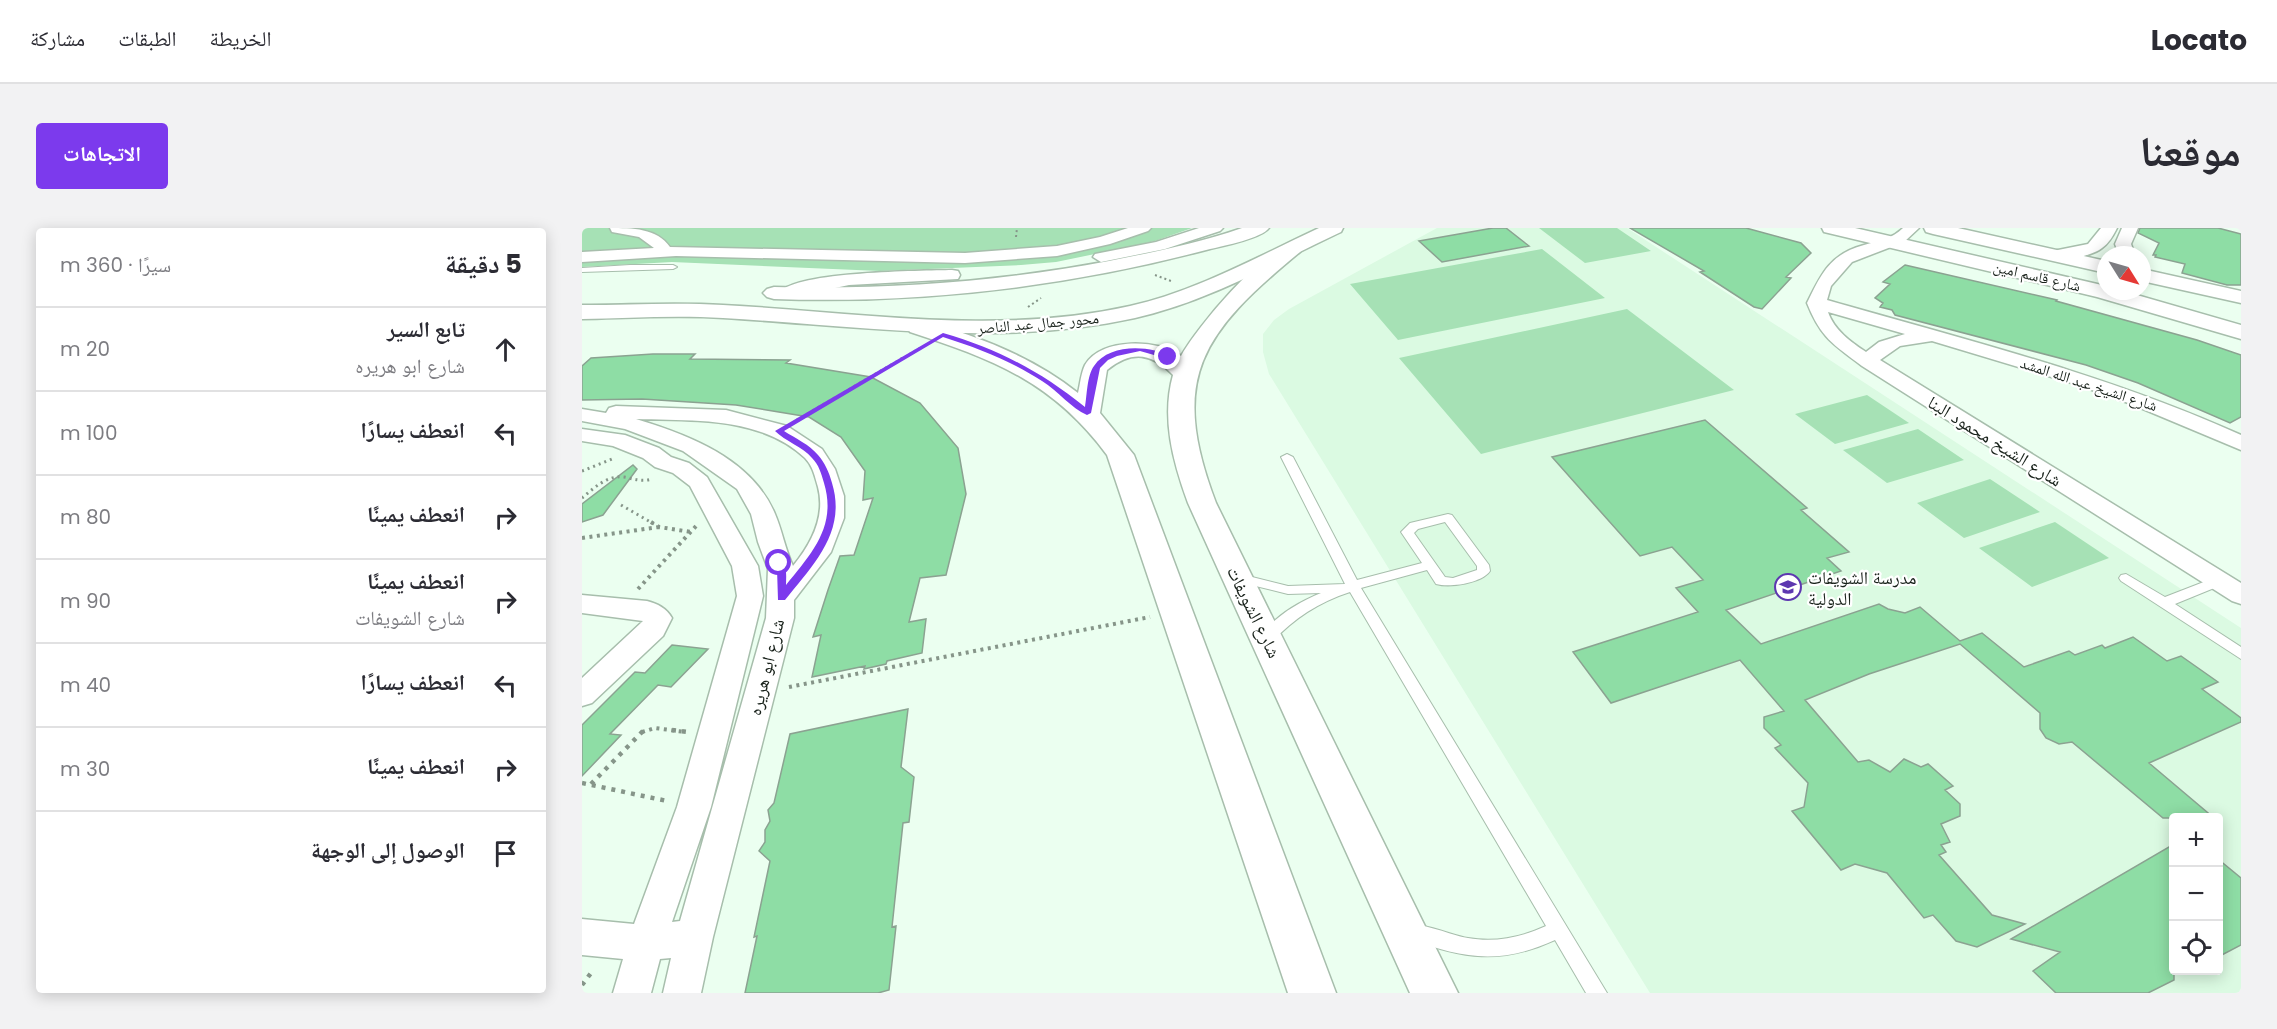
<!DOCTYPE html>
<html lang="ar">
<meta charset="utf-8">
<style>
:root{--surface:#fff;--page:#f2f2f3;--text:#2b2b33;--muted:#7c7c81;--line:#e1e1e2;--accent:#7c3aed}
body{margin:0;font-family:Poppins,"Noto Naskh Arabic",sans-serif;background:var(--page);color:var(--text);direction:rtl}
.controls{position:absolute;right:18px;bottom:18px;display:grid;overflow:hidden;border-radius:6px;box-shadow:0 3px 15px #0003}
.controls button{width:54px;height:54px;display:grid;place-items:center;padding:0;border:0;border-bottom:2px solid var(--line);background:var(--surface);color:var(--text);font:30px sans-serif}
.compass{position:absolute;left:1515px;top:18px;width:54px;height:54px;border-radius:50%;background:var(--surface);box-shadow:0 3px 15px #0003;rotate:127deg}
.stop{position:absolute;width:18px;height:18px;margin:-14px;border:4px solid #7c3aed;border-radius:50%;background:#fff}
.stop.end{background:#7c3aed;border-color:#fff;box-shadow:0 2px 6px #0008}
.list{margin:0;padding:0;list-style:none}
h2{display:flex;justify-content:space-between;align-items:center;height:78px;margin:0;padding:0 24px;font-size:26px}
h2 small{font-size:20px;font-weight:400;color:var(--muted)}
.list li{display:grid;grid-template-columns:39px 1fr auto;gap:18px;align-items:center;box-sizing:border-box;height:84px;padding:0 24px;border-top:2px solid var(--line)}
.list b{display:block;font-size:22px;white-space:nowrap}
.list p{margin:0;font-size:20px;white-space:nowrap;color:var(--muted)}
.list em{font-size:20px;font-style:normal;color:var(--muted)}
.icon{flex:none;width:33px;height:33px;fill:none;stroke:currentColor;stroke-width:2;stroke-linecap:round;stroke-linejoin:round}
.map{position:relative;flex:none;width:1659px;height:765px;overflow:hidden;direction:ltr;border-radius:6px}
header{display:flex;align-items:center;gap:36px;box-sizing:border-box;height:84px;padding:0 30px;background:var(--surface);border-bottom:2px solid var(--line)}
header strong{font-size:28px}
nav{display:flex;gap:33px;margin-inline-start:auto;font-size:21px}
.intro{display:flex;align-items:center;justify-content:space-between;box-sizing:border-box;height:144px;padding:0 36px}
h1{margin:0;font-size:42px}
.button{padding:15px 27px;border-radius:6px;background:var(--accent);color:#fff;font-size:21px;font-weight:700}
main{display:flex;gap:36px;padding:0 36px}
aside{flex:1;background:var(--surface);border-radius:6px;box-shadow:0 3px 15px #0003}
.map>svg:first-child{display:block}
</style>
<header>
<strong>Locato</strong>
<nav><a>الخريطة</a><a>الطبقات</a><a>مشاركة</a></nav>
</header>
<div class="intro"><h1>موقعنا</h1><a class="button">الاتجاهات</a></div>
<main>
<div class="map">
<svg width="1659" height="765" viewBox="0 0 1659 765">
<rect width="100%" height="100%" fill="#ebfff0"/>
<path fill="#dbfae2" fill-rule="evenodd" d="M855,0h190l614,400v365h-591l-381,-619 -6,-22v-18l11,-14 15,-11zM1592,590h44v152h-44z"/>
<path fill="#a6e1b5" d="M0,0h610l-37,13 -31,7 -68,14 -35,3 -141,6 -208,-9 -90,5z
M957,0h78l34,23 -66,12z
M960,21l63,49 -207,42 -48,-56z
M1045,81l107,81 -253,64 -82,-96z
M1285,167l42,28 -74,21 -40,-30z
M1336,201l46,31 -77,23 -44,-33z
M1408,251l50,33 -76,26 -47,-35z
M1473,294l54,36 -77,29 -53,-39z"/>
<path fill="#8edda5" stroke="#8ba291" stroke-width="1.5" d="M911,0h13l23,18 -87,16 -23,-21z
M1048,0h116l55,15 10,10 -25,24 5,1 -29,31 -8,-2 -54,-35 4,-1z
M1558,0h78l23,6v51h-14l-45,-12 3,-9 -30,-7 1,-2h-3l6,-12 -21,-10z
M1323,37l152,35 -1,1 141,39 44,15v62l-11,6 -92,-40 -52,-18 -191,-50 -3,-5 -12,-3 3,-4 -8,-5 15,-14 -7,-2z
M71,126h42l-5,5 100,1 -4,3 85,14 49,26 38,45 8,46 -20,81 -26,3 -11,44 17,-3 -4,34 -35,8 -1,3 -22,5 1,-3 -53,11 9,-42 -8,2 15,-47 12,-34 14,-1 19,-57 -10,2 2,-29 -24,-34 -32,-20 -73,-12 -94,-6 -60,1v-34l9,-8z
M1123,192l102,88 -6,2 48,42 -22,6 14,13 -115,39 35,34 118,-40 9,5 17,4 15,-6 40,34 22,-8 42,34 45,-16 6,4 27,-10 3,3 28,-11 34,24 14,-5 37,26 -16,7 39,29v4l-92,41 65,55h-51l-91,-76 -13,2 -13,-6 -6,-9v-16l-80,-69 -91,30 -64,26 53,62 11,-2 21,12 14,-13 17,8 7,-3 25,22 -8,4 15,14v12l-19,8 9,18 -9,3 5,7 -7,3 53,60 33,9 -48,23 -21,-6 -23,-26 -9,3 -37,-45 -32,-9 -14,6 -49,-59 12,-4 4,-24 -33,-35 6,-3 -17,-17v-11l20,-6 -44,-51 -129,43 -38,-51 125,-40 -22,-24 27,-8 -31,-33 -32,9 -88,-99z
M51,237l4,4 -34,46 -21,7v-18z
M90,417l36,4 -37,38 -13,-2 -48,49 11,1 -39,41v-51l53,-53 10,1z
M326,481l-7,58 13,10 -5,45 -6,1 -11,104 4,-1 -7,64 -11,3h-133l12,-57 -3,1 16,-76 -11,-10 6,-9v-12l5,-9 -2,-11 6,-7 16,-69z
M1592,616v136l-26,13h-92l-23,-22 27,-19 -49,-13z
M1636,631l23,19v67l-23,12z"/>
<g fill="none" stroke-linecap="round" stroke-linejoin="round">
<defs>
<path id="lane" d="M48,37h43l4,2 -4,2 -91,3v-4z
M705,226l6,3 64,123 65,-17 -21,-31 9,-9 38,-9 4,1 37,50 1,6c-8,12 -40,17 -54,13l-9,-14 -66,18 246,405h-21l-31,-53c-54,25 -93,19 -147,-2l-2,-6 2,-6c12,-5 45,10 60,12 27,5 54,-1 78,-12l-196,-334c-31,10 -56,26 -78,50h-10l-2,-4c13,-21 39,-36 61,-45l-33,1 -53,-13 -2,-3 2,-3 5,-1 48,12 57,-2 -64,-127zM863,294l32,44v4l-24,8 -8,-1 -31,-44 4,-4z
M1544,346l39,23 49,-19h10l2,3 -2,3 -49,20 66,43v12l-120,-78 -2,-3 2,-3z"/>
<path id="street" d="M28,0c22,0 47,0 60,19l295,6 92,-7 43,-9 28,-9h23l-3,3 -38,13 -53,12 -92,7 -289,-7 -94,6v-10l72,-4 -15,-11 -27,-5z
M617,0h24l-3,3 -55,18 -64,13 -8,-5 2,-3 61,-12z
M1321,0h16l-15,14 -52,20 -21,24 -4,14c140,40 281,75 414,135v15l-110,-46 -53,-19 -146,-44 -32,5 -20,14 361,223v21l-9,-3 -370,-235c-29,-22 -41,-28 -55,-63 14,-29 23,-49 57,-58 14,-4 28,-6 39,-17zM1246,84l77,22 -26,8 -13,10c-15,-10 -32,-22 -38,-40z
M1519,0h16c-4,8 -8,15 -15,20 -10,8 -47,17 -56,7l2,-3 40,-8z
M1540,0h16l-7,16 4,11h-16l-4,-11z
M370,42l6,1 2,4 -2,4 -109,6 -61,13 -6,-1 -3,-4c16,-22 143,-22 173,-23z
M34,178l110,4 61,16 35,23 13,20 9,27v22l-13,34 -37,48v18l-81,319 -12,56h-38l8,-35 -11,1 -9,34h-38l10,-34 -41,-4v-36l52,5 43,-117 60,-211 -5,-30 -42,-80 -17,-13 -18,-6 -12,-9 -30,-12 -31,-5v-12l43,6 34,13 12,9 18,6 18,14 51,89 5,30 -52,211 -39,115 8,-1 86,-303 2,-49 -10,-27 -7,-28 -14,-25 -54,-38 -58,-22 -43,-8v-12l24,4 3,-5zM54,191c56,2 125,-3 169,39 8,8 10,19 13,29 8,30 -7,57 -25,79 -8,-17 -11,-36 -18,-52 -23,-55 -86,-79 -139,-95z
M0,367l65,6c11,3 19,7 25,17l-9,18 -71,67 -10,3v-28l61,-57 -61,-8z"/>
<path id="secondary" d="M1240,0h33l251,58v5h17l118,34v14l-144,-42 -273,-65z
M1342,0h34l148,33v12l-173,-39 -7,-2z
M711,14l7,2 3,4 -3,4c-98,81 -132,125 -84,251l242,490h-48l-222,-490c-15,-41 -27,-85 -15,-128 -21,-22 -41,-25 -66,-5l-7,43 34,42 202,538h-48l-181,-538c-54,-73 -114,-96 -197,-123l-3,-5 3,-5 8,-2c56,14 115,37 160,73 2,-8 3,-20 7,-28 16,-28 74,-26 96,-9 16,-29 81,-106 112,-114z
M1560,41l99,22v12l-99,-22z"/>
<path id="primary" d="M660,0h27c-7,10 -45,18 -59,21 -143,38 -288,55 -436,50l-7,-2 -4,-4 4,-4 7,-2c113,3 224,-5 335,-26 45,-9 90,-18 133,-33z
M737,0h24l-2,4c-66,31 -134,70 -206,86 -136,30 -275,8 -412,0 -47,-3 -94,0 -141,1v-14c47,0 94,-3 141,0 135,7 274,31 407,1 64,-14 129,-50 189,-78z"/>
</defs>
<use href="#lane" stroke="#a7beac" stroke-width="2"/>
<use href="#street" stroke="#a7beac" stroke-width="3"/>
<use href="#secondary" stroke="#a7beac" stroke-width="3"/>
<use href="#primary" stroke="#a7beac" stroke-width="3"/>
<path stroke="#869589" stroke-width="2" stroke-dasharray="2 3" stroke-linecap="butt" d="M434,9l1,-9
M573,47l16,6
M446,79l13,-9
M319,131l19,-11"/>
<path stroke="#869589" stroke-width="3" stroke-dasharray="2 4" stroke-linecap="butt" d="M215,192l106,-62
M0,243l30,-12
M0,270c12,-10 25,-23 42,-21 10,2 18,5 28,2
M39,277l33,19"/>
<path stroke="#869589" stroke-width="4" stroke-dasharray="3 4.5" stroke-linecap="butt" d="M69,294l8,5 32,5
M0,310l77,-11
M56,361l60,-65
M207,459l361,-70
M60,504l13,-4 30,4"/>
<path stroke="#869589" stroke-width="4.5" stroke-dasharray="4 6" stroke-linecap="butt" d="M90,502l16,2
M0,555l85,18
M9,556l53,-54
M0,757l12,-16"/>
<use href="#lane" fill="#fff" fill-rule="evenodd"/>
<use href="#street" fill="#fff" fill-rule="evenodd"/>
<use href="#secondary" fill="#fff" fill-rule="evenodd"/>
<use href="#primary" fill="#fff" fill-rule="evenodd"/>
</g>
<path fill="#7c3aed" d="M361,105c55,16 97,38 142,74 2,-11 2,-32 9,-41 15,-23 57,-21 77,-9l-3,2 -28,-8 -23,5 -9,4 -8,8 -9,45 -4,2c-16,-7 -29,-24 -45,-34 -31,-20 -64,-33 -99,-44l-159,94c11,7 26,14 34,24 7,8 11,17 14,28 15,49 -19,82 -47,117h-7l-1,-31 -3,-6 5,-3c9,4 7,16 7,25 26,-32 51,-59 38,-102 -3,-10 -5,-18 -12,-25 -9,-11 -27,-17 -37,-27z"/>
<defs>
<symbol id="school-ring" viewBox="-11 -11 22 22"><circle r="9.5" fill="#fff" stroke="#5d37b0" stroke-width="1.5"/><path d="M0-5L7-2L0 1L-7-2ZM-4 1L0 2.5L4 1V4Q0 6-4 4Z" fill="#5d37b0"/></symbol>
</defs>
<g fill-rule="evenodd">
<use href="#school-ring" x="1191" y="344" width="30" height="30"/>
</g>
<g text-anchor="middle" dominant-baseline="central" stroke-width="4.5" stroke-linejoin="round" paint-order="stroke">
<g font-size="15" fill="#18211a" stroke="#fff">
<text transform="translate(1455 48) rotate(13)">شارع قاسم امين</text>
<text transform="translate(456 95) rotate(-5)">محور جمال عبد الناصر</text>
<text transform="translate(1507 156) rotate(18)">شارع الشيخ عبد الله المشد</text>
</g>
<g font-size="18" fill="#18211a" stroke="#fff">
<text transform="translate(1413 213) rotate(32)">شارع الشيخ محمود البنا</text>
<text transform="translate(672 384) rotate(64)">شارع الشويفات</text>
<text transform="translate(184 439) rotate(-76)">شارع ابو هريره</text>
</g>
<g font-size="18" fill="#18211a" stroke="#fff" text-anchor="start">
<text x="1226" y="349">مدرسة الشويفات<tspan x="1226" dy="21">الدولية</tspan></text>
</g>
</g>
</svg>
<div class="controls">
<button>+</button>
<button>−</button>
<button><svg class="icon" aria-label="locate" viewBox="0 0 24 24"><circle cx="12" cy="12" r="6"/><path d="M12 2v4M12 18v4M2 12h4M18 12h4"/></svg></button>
</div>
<svg class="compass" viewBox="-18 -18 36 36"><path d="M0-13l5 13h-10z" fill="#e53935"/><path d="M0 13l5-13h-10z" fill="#7c7c81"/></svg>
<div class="stop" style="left:197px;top:335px"></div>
<div class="stop end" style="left:586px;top:129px"></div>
</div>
<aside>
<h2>5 دقيقة<small>سيرًا · 360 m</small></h2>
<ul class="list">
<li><svg class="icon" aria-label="ahead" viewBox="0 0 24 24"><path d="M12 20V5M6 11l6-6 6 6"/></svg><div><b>تابع السير</b><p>شارع ابو هريره</p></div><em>20 m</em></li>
<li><svg class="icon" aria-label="left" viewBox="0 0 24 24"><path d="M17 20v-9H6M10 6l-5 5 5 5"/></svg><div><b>انعطف يسارًا</b></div><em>100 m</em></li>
<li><svg class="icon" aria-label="right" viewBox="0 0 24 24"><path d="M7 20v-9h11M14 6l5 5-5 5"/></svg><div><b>انعطف يمينًا</b></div><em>80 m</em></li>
<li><svg class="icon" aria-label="right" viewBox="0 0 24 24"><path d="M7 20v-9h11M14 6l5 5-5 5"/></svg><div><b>انعطف يمينًا</b><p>شارع الشويفات</p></div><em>90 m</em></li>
<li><svg class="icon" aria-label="left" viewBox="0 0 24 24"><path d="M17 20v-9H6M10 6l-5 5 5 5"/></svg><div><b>انعطف يسارًا</b></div><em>40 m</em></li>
<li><svg class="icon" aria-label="right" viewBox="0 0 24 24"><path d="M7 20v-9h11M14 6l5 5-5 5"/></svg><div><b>انعطف يمينًا</b></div><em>30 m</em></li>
<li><svg class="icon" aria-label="arrive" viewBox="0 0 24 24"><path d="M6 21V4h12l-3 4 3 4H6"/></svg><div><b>الوصول إلى الوجهة</b></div></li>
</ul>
</aside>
</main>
